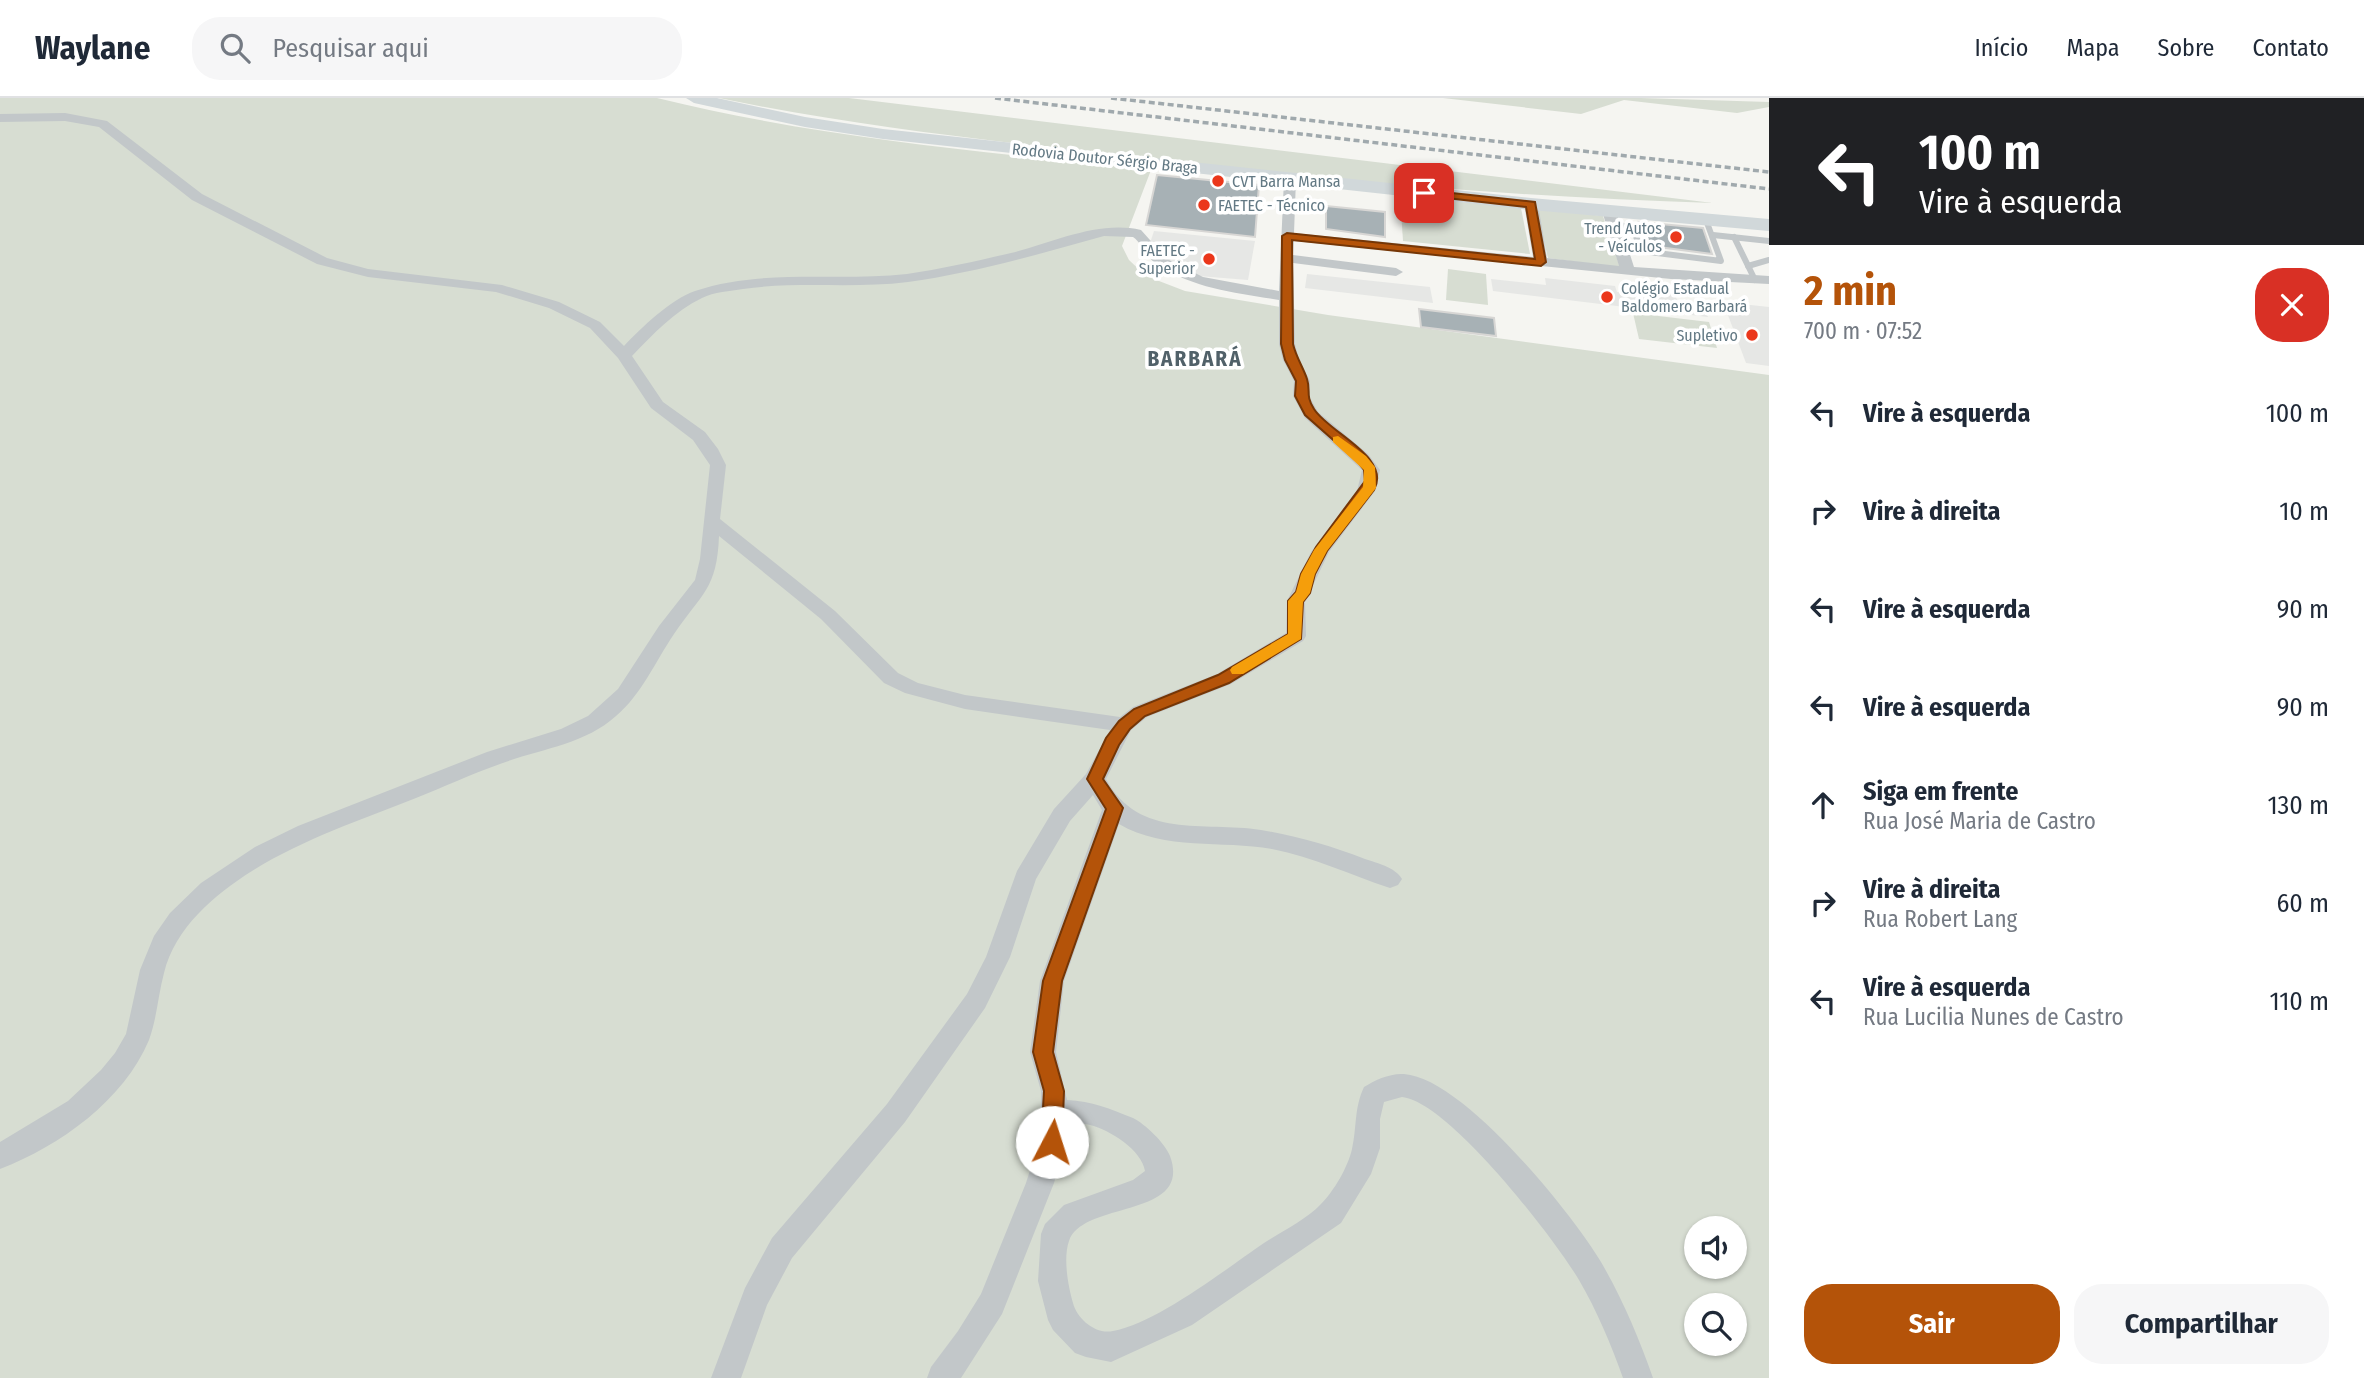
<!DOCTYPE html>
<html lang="pt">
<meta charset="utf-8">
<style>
:root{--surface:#fff;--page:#f6f6f7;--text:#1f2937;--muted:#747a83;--line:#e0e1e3;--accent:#b45309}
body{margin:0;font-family:"Fira Sans Condensed",sans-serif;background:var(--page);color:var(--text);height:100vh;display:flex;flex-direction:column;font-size:26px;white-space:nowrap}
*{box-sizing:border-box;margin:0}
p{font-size:23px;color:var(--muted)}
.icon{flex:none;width:38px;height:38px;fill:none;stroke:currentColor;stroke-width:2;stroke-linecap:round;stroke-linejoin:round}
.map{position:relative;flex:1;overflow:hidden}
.drawer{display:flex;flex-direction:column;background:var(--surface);width:595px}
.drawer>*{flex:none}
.banner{background:#202124;color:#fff;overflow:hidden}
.buttons{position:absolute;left:1684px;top:1118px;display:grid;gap:14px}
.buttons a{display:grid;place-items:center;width:63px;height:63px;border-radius:50%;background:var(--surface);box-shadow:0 2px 5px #0004;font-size:35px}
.pin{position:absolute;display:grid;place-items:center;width:60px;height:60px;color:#fff;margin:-30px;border-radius:14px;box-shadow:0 4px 10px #0006}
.me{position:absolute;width:77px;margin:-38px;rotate:5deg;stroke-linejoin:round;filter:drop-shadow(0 0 5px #0008)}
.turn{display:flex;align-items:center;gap:24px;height:147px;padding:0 35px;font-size:32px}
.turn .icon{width:91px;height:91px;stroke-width:2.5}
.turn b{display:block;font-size:49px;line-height:60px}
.round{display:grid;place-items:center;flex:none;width:74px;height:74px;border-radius:28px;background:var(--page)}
.head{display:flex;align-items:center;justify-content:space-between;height:119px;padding:0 35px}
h1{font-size:42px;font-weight:700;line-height:52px;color:var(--accent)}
.primary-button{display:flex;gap:14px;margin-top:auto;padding:14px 35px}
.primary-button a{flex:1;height:80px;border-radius:28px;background:var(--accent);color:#fff;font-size:28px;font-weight:700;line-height:80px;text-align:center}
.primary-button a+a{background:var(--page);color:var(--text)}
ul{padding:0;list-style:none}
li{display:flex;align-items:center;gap:21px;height:98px;padding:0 35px}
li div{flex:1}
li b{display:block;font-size:26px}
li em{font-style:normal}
header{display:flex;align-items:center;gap:42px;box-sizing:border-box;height:98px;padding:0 35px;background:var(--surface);border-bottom:2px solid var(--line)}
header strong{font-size:33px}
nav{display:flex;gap:38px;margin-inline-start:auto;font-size:24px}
.search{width:490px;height:63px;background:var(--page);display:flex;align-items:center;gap:18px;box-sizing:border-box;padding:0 24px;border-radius:28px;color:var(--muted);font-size:26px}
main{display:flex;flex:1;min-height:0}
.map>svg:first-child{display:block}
.built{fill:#e6e7e5}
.green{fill:#d7ddd2;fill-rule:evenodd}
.building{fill:#a7b1b5;stroke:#d7d6d4;stroke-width:2}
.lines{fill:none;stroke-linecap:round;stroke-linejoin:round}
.lane{stroke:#c2c7c9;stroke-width:6}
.street{fill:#c2c7c9;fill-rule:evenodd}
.secondary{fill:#d1d8da;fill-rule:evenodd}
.rail{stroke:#a0a9ad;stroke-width:3.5;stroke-dasharray:6 3.5;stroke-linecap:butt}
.route{fill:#b45309;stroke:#753606;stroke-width:2}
.slow{fill:#f59e0b}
.poi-dot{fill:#eb371b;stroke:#fff;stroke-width:2.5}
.labels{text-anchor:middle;stroke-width:7;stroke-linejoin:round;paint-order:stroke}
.far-street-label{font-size:16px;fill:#637984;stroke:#fff}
.far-poi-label{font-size:16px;fill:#637984;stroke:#fff;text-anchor:start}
.far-district-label{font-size:21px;font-weight:bold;letter-spacing:2px;fill:#516169;stroke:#fff}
</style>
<header>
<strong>Waylane</strong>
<div class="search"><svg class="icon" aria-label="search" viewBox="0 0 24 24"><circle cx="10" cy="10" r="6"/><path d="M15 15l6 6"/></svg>Pesquisar aqui</div>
<nav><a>Início</a><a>Mapa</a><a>Sobre</a><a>Contato</a></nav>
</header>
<main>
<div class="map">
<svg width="1769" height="1280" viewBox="0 0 1769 1280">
<rect width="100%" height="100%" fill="#f5f5f1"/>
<g class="built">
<polygon points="1154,133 1255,143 1248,182 1161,175 1170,147 1150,145"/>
<polygon points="1307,176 1430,189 1433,205 1305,190"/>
<polygon points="1545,180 1615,188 1617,194 1631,196 1629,187 1674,192 1677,202 1703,205 1708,219 1493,193 1491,181 1546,187"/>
<polygon points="1723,204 1769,209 1769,268 1746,265"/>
</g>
<g class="green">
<path d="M 0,0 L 657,0 C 819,40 985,54 1151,72 L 1122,148 L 1129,162 L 1146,178 L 1185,193 L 1328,217 L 1769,277 L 1769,1280 L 0,1280 ZM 1696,1130 L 1734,1130 L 1734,1169 L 1696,1169 ZM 1696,1208 L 1734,1208 L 1734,1246 L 1696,1246 Z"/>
<path d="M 719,0 L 849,0 L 1713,105 C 1506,99 1301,80 1096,55 C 969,40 843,26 719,0 Z"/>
<polygon points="1443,0 1641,0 1769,4 1769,9 1737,15 1624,2 1581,16"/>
<polygon points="1400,98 1521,110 1530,156 1403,143"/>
<polygon points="1536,110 1603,118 1620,170 1548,160"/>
<polygon points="1448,171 1486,176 1488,207 1446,202"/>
<polygon points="1633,215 1709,224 1717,250 1639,241"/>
</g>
<g class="building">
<polygon points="1157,77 1259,87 1255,139 1146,127"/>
<polygon points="1326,108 1385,114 1385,139 1326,131"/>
<polygon points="1639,124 1703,130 1712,156 1651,148"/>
<polygon points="1419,211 1494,220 1496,238 1421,229"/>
</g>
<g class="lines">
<g class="lane">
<polyline points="1612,122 1634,134 1641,150 1649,154 1721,163 1706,122"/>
<polyline points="1713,137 1769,143"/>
<polyline points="1734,139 1755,182"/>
<polyline points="1748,168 1769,162"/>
</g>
<path class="street" d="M 65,15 L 107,23 L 202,96 L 327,160 L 368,171 L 502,187 L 559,204 L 600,224 L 624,248 C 641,230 671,201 695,193 C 764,170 836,184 907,176 C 941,171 977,163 1011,155 C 1052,145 1098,122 1141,132 L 1167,161 L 1203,179 L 1279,193 L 1284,81 L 1290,77 L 1296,81 L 1294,135 L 1533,159 L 1524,106 L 1531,102 L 1538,106 L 1547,160 L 1619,168 L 1602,113 L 1609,109 L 1616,113 L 1634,169 L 1769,178 L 1769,186 L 1671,181 L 1294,143 L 1293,157 L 1396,170 L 1403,174 L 1396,178 L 1293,165 L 1295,246 L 1299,262 L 1310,283 L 1309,298 L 1318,314 L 1368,356 L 1380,372 L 1375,393 L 1329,454 L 1305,504 L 1306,538 L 1303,543 L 1231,586 L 1147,619 L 1131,632 L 1106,681 C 1139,742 1203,723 1261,732 C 1297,738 1331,748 1365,761 C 1377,765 1395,769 1402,781 L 1398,787 L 1390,790 C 1350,777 1314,759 1272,751 C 1222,742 1165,753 1119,726 L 1064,883 L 1056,954 L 1067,1002 C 1092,1003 1110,1011 1133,1020 C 1145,1026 1165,1045 1170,1058 C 1193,1121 1083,1102 1069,1143 C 1063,1160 1068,1188 1073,1205 C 1077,1221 1096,1237 1113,1233 C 1157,1225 1226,1171 1264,1145 C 1282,1133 1306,1122 1321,1106 C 1334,1093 1348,1069 1352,1051 C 1357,1029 1354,1010 1364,989 C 1375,982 1390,975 1404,976 C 1463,980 1571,1114 1601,1164 C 1622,1200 1639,1240 1653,1280 L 1623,1280 C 1611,1246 1597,1213 1579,1182 C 1554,1140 1449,1004 1402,999 L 1384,1004 L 1380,1021 L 1380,1050 L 1371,1076 L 1341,1125 L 1192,1227 L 1111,1264 L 1086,1259 L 1075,1255 L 1053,1232 L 1048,1222 L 1038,1183 L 1041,1136 L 1045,1126 L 1064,1107 L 1133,1082 L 1145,1073 C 1142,1052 1110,1032 1090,1027 C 1083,1025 1074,1027 1067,1026 L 1065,1044 L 1054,1085 L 1002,1216 L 961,1280 L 927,1280 L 931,1269 L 958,1233 L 981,1196 L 1026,1085 L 1039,1044 L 1041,1014 L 1041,993 L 1030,954 L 1040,883 L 1102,712 L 1093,697 L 1070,723 L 1036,781 L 1010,859 L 985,910 L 905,1024 L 792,1160 L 767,1207 L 741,1280 L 711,1280 L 745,1190 L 772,1140 L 887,1006 L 967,896 L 986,859 L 1017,773 L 1054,711 L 1086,676 L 1110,632 L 965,611 L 905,595 L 884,585 L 821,521 L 719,438 C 717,491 702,495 674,536 C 655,564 642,596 616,618 C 584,647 539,651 500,666 C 471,676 444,689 416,700 C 361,722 303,741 252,773 C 214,797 175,830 164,875 C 158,897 157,920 149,942 C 124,1002 60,1048 0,1071 L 0,1044 L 68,1003 L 101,972 L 115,955 L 126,936 L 140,872 L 154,838 L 170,815 L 201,785 L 255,749 L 298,728 L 487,654 L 561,631 L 588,618 L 618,591 L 659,528 L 695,482 L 700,461 L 710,367 L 693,342 L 651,310 L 618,260 L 590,230 L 549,210 L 496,194 L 368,179 L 317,166 L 192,102 L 99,29 L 65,23 L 0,24 L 0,16 ZM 1104,138 L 1133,139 C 1143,146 1146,160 1158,167 C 1195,191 1237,195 1279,202 L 1279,246 L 1283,262 L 1294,283 L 1293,298 L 1305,320 L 1362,372 L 1357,393 L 1311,454 L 1287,503 L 1286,535 L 1217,576 L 1133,609 L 1120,619 L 965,597 L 918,585 L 898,575 L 835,513 L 720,421 L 726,367 L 718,351 L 705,334 L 663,304 L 632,258 C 652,237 675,213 702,200 C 714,194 730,193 743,191 C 798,183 853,191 908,184 C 974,175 1040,156 1104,138 Z"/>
<polygon class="secondary" points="686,0 717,0 805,19 883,31 1531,100 1769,121 1769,133 1531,112 883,41 805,29 694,5"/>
<g class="rail">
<polyline points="995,0 1769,91"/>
<polyline points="1111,0 1769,74"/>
</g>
</g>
<path class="route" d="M 1424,92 L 1535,104 L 1546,164 L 1541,168 L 1292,142 L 1293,246 C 1296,259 1303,269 1307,281 C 1311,293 1305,297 1314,311 C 1329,335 1392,359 1374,392 L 1327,453 L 1315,476 L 1310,495 L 1303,504 L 1301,541 L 1229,585 L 1145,618 L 1130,631 L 1119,647 L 1103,681 L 1123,710 L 1062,883 L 1053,954 L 1064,993 L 1062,1044 L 1059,1051 L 1052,1053 L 1044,1051 L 1041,1044 L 1044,993 L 1033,954 L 1043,883 L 1106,711 L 1087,681 L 1106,640 L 1119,623 L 1134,611 L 1218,577 L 1288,536 L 1288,503 L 1296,494 L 1301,476 L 1316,449 L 1365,383 L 1364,372 L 1357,363 L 1305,317 L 1295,298 L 1296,283 L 1285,262 L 1281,246 L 1282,138 L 1287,135 L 1535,161 L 1526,109 L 1420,97 L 1419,95 Z"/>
<polygon class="slow" points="1338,338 1366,358 1375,369 1376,390 1327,453 1315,476 1310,495 1303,504 1301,541 1243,576 1232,576 1230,572 1232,569 1288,536 1288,503 1296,494 1301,476 1314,452 1363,389 1364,372 1333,344 1333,339"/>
<g class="poi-dot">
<circle cx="1218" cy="83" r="7"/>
<circle cx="1204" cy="107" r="7"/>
<circle cx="1676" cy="139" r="7"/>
<circle cx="1209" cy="161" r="7"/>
<circle cx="1607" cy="199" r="7"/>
<circle cx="1752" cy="237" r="7"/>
</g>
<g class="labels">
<g class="far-street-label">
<text transform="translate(1105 60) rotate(6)" y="6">Rodovia Doutor Sérgio Braga</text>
</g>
<g class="far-poi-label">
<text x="1232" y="89">CVT Barra Mansa</text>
<text x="1218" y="113">FAETEC - Técnico</text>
<text x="1662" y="136" text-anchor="end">Trend Autos<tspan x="1662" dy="18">- Veículos</tspan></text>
<text x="1195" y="158" text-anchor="end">FAETEC -<tspan x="1195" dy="18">Superior</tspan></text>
<text x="1621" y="196">Colégio Estadual<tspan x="1621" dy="18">Baldomero Barbará</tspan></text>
<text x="1738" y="243" text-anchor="end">Supletivo</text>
</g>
<g class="far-district-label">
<text x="1195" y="268">BARBARÁ</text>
</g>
</g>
</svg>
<div class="buttons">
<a><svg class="icon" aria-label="sound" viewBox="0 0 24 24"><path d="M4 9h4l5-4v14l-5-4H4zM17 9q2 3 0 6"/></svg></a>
<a><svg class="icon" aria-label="search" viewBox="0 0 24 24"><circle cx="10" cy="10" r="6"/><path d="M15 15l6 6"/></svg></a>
</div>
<div class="pin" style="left:1424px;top:95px;background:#d93025"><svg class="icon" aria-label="arrive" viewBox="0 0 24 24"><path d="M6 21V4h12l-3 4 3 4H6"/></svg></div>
<svg class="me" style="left:1052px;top:1044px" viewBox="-20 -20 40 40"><circle r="19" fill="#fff"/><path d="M0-13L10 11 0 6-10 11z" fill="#b45309"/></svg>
</div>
<section class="drawer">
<div class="banner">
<div class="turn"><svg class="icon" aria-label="left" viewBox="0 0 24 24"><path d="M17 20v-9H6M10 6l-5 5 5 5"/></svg><div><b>100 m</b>Vire à esquerda</div></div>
</div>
<div class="head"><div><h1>2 min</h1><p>700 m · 07:52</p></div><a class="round" style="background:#d93025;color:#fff"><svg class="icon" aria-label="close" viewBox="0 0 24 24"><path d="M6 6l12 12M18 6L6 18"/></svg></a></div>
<ul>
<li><svg class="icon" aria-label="left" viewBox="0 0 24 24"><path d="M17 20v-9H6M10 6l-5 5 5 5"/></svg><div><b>Vire à esquerda</b></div><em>100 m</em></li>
<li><svg class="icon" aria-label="right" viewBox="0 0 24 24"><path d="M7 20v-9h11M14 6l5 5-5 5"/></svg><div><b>Vire à direita</b></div><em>10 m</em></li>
<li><svg class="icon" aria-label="left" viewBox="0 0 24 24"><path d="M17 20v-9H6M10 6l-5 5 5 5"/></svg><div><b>Vire à esquerda</b></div><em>90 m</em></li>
<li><svg class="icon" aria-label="left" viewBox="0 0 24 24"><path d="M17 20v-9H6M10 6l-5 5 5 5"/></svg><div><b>Vire à esquerda</b></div><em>90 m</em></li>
<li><svg class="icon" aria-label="ahead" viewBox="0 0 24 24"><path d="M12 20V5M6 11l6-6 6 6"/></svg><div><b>Siga em frente</b><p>Rua José Maria de Castro</p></div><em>130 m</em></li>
<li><svg class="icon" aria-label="right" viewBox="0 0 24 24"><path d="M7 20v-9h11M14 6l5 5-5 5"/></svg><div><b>Vire à direita</b><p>Rua Robert Lang</p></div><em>60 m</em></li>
<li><svg class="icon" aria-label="left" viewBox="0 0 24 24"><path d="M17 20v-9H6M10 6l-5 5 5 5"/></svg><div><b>Vire à esquerda</b><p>Rua Lucilia Nunes de Castro</p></div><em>110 m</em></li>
</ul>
<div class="primary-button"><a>Sair</a><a>Compartilhar</a></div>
</section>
</main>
